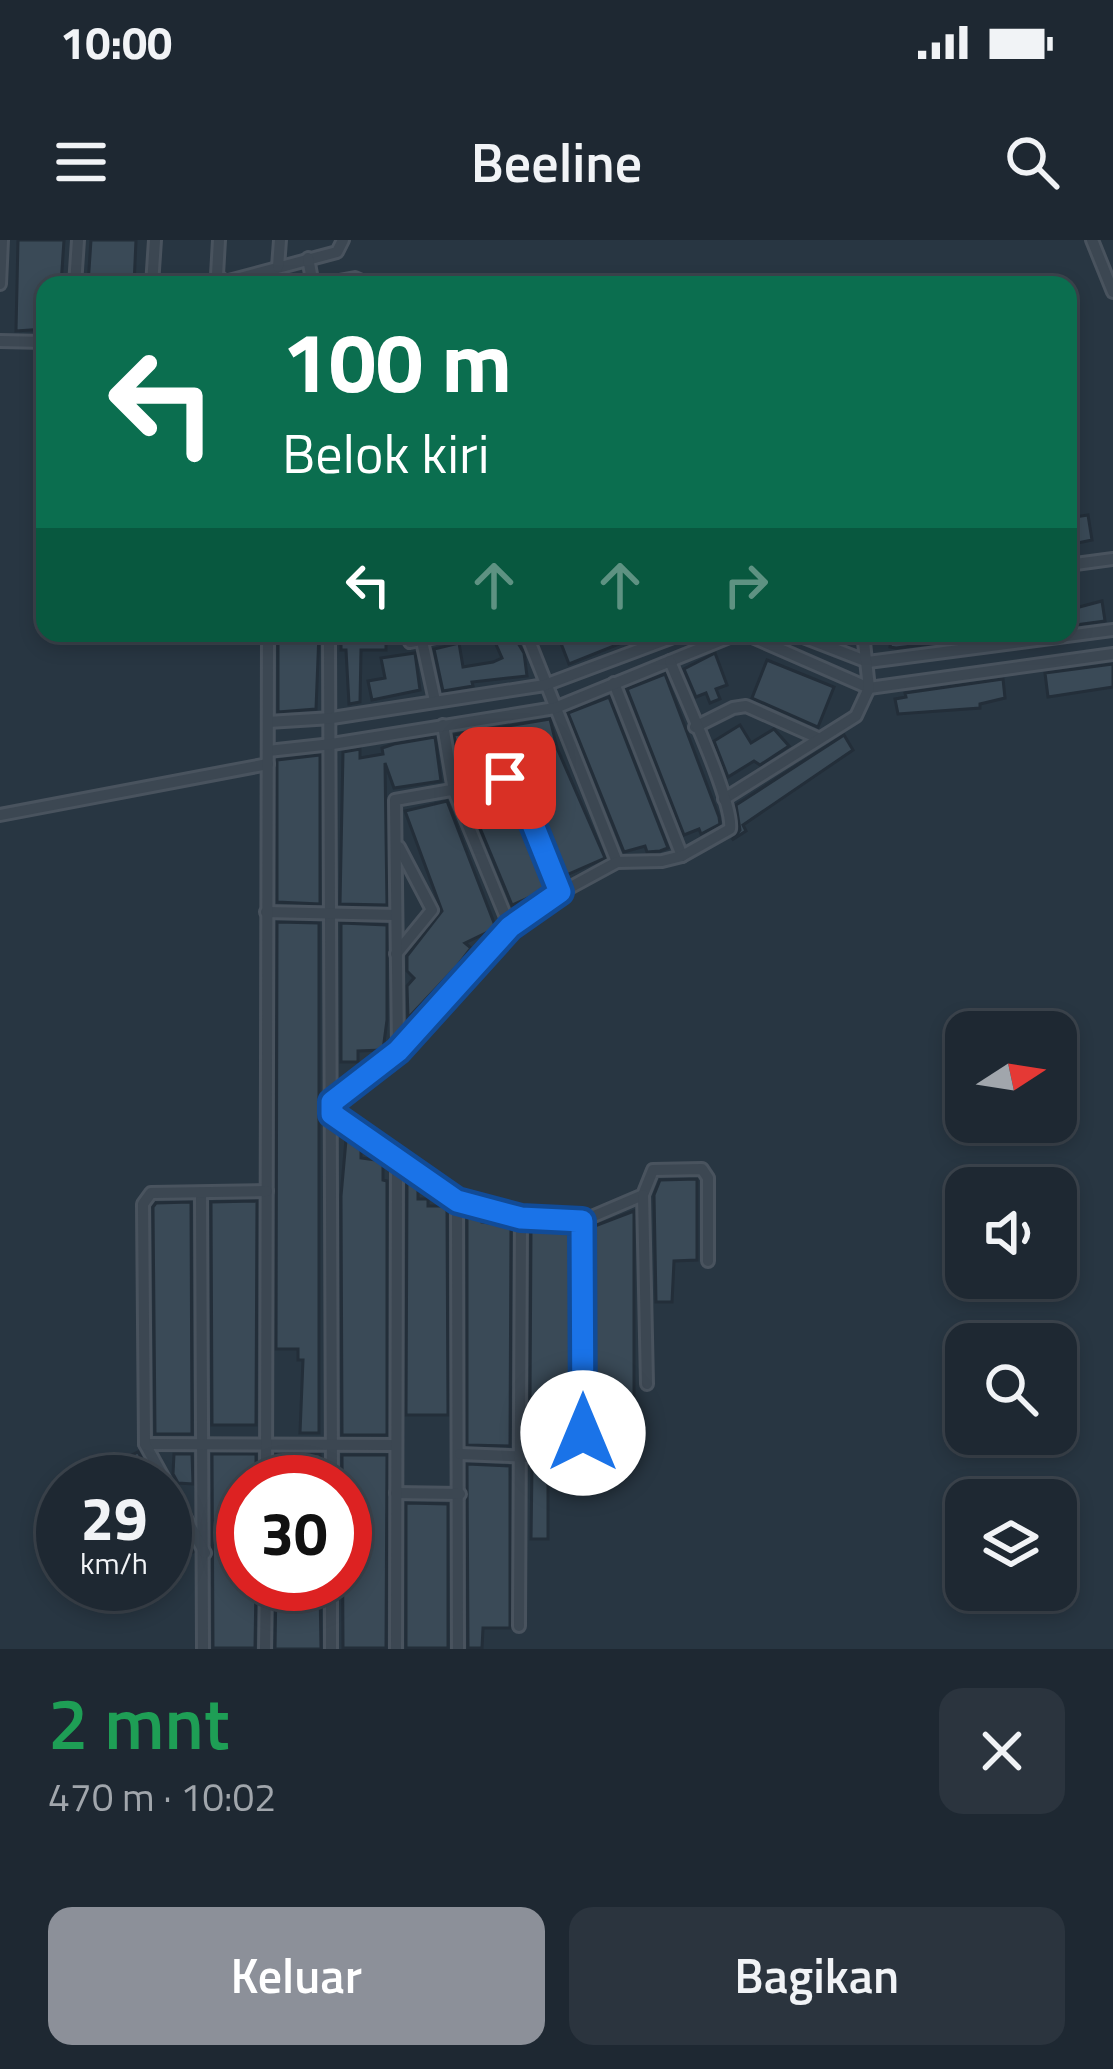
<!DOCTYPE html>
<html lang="id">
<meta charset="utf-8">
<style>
:root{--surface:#1e2832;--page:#2b343e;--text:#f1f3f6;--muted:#a1a6ac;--line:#3c444d;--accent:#8c9099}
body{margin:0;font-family:"Titillium Web",sans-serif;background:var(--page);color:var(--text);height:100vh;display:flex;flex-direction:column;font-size:45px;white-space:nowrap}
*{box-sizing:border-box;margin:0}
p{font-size:39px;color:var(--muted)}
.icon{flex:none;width:66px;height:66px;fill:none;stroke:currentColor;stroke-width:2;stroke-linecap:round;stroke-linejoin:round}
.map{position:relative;height:1409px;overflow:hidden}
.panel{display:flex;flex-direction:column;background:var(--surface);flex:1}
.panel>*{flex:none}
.banner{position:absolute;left:36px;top:36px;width:1041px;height:366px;border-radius:24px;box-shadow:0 6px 18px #0003,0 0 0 3px var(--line);background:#0b6e4f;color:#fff;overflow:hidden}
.needle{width:78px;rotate:78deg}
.tools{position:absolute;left:945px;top:771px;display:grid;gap:24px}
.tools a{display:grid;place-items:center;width:132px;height:132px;border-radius:24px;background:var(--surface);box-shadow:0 6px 18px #0003,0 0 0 3px var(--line);font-size:60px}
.speed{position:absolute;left:36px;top:1215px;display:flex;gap:24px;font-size:60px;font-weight:700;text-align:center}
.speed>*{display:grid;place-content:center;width:156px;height:156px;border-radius:50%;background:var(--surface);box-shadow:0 6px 18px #0003,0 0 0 3px var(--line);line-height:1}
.speed small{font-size:30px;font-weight:400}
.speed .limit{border:18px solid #d22;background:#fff;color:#111}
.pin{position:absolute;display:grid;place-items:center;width:102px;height:102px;color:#fff;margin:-51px;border-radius:24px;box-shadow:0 6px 18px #0006}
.me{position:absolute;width:132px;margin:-66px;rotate:0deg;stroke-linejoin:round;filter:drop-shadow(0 0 9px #0008)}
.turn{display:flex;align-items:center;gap:42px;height:252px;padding:0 48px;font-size:54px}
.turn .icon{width:156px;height:156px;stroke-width:2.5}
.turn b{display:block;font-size:84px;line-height:102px}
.lanes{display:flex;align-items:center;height:114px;padding:0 48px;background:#0003;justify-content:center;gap:60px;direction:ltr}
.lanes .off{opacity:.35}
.round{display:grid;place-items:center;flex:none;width:126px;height:126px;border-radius:24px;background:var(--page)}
.headline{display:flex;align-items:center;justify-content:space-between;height:204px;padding:0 48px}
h1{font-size:72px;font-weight:600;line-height:90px;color:#1e9e55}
.button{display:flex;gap:24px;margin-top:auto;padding:24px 48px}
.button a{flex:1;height:138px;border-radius:24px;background:var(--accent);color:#fff;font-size:48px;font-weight:600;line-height:138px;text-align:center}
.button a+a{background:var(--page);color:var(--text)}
.status{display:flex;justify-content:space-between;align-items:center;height:84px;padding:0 60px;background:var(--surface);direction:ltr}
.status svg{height:33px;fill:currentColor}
header{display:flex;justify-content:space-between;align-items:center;height:156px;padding:0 48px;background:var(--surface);font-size:54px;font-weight:600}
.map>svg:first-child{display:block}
.building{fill:#3a4a57;stroke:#232e39;stroke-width:3}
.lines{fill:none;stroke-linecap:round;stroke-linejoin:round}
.minor-casing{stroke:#49535e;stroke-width:16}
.minor{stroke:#3c4752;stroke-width:10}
.route-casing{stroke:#114b97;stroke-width:30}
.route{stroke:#1a73e8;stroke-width:21}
</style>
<div class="status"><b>10:00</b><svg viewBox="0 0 49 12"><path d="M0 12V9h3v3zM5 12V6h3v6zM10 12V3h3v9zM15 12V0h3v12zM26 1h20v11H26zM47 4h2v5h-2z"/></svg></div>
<header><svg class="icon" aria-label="menu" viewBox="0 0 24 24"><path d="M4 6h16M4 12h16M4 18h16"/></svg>Beeline<svg class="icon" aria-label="search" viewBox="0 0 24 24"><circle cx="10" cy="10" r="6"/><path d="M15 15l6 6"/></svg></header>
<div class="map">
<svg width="1113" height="1409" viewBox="0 0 1113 1409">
<rect width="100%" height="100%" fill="#283642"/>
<g class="building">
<polygon points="18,0 64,0 61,45 45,45 45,89 16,91"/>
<polygon points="91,0 136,0 134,45 88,45"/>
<polygon points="1088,275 1092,300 1068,305 1068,278"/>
<polygon points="1102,361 1105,381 1068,386 1068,370"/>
<polygon points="278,393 319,393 316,469 278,472"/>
<polygon points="341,393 386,393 386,410 361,410 360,462 349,464 346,410 341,410"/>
<polygon points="491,393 512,393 524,413 527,436 472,442 473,446 443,451 434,409 459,403 463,427 493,422 502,418"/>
<polygon points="557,393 644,393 644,394 569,424"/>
<polygon points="893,393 992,393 993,396 896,408 890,407"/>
<polygon points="415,413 420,450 372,460 368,441 385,438 381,418"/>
<polygon points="715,413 727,445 716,449 720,459 710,463 706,453 696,457 684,429"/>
<polygon points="767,420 834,447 818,487 752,458"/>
<polygon points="1113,424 1113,447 1048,457 1045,433"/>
<polygon points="665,434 719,577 720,584 701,594 699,589 684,595 627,449"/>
<polygon points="1003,439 1005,458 980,464 980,468 898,474 895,459 906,457 905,453"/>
<polygon points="609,457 668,608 660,611 647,612 645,606 624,612 568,473"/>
<polygon points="550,479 557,508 605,618 564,636 515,526 543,514 536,497 509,502 514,527 461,534 454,495"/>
<polygon points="740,485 751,503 774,489 789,506 760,525 754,521 728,537 714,501"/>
<polygon points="844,495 853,510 743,585 746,591 732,600 740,590 736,565"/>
<polygon points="435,497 441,541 394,548 385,523 387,665 340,664 343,512 360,509 360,518 383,514 382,508 394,504"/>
<polygon points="320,515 320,664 277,662 277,520"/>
<polygon points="447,561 496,688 465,703 471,708 458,725 408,778 407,746 414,738 407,731 407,716 442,671 405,571"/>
<polygon points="511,561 548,649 512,665 475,576"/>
<polygon points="277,682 319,683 319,1193 300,1193 303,1120 298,1120 298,1109 276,1109"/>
<polygon points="341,683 387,685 387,780 383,810 358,811 358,822 341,822"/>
<polygon points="346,900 361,905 361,918 383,921 383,940 387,941 387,1195 342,1195 341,956"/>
<polygon points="697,939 697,1020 674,1021 672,1062 656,1062 654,955 660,940"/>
<polygon points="407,941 418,946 418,959 428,959 428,966 447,966 448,1175 406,1175"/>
<polygon points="257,961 256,1185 212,1185 211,962"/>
<polygon points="191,962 192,1194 155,1194 153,967 156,963"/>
<polygon points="634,971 634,1161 607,1161 606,1183 593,1183 592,987"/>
<polygon points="467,974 482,978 482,982 511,986 510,1206 467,1205"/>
<polygon points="531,988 572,990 573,1170 563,1170 563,1160 558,1158 530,1158"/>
<polygon points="138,1212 155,1242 137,1242 130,1228 127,1230 122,1220"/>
<polygon points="174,1214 192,1214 193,1244 178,1243 173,1234"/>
<polygon points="212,1214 256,1214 256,1242 243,1242 243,1344 256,1344 255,1408 213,1408"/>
<rect x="276" y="1214" width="44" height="28"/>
<polygon points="342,1215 387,1215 386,1408 343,1408"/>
<polygon points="467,1224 510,1226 510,1388 483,1388 482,1408 468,1408"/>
<polygon points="532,1227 558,1228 558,1234 548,1234 548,1299 531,1299"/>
<polygon points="165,1261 193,1312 181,1317 165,1294"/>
<polygon points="406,1263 448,1264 448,1408 406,1408"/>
<polygon points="276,1344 320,1344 321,1409 275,1409"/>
</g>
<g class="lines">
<g class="minor-casing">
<g id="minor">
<polyline points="219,0 217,35 225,42 337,12 343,0"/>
<polyline points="1092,0 1113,52"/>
<polyline points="308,18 313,45"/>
<polyline points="278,27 280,0"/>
<polyline points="0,44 2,0"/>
<polyline points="75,45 78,0"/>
<polyline points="152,45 155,0"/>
<polyline points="317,45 355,38 371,45"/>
<polyline points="0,101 45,102"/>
<polyline points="1068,325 1113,319"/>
<polyline points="329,393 332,1242"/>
<polyline points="405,393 410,402 458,393"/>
<polyline points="526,393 617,622"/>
<polyline points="793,393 868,422 1113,390"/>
<polyline points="422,401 435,461"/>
<polyline points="614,443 682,616"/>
<polyline points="268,482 332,478 545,445 684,393"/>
<polyline points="443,485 454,551 510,687"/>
<polyline points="695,487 733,468 746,466 818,498"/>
<polyline points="268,511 332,504 555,468 734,395 750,396 869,448 1113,414"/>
<polyline points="724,559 856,476 869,448 863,393"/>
<polyline points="0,575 268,524"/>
<polyline points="266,672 396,675"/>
<polyline points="396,714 432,670 399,607"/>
<polyline points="398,809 395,560 513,539 560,653"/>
<path d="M 332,862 L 398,811 L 510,687 L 560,653 L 617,622 L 662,621 L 682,616 L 730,589 C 734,563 683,454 670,421"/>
<polyline points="332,873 457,961 521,978 582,981 643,955 653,930 702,929 708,938 708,1021"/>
<polyline points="201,954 203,1409"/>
<polyline points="643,955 647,1144"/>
<polyline points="457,961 458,1409"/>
<polyline points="145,1204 396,1205"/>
<polyline points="460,1214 561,1218 571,1215 583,1193 582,981"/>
<polyline points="566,1217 584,1225 609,1225"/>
<polyline points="266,1242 268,393"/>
<polyline points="396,1253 460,1254"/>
<polyline points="205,1313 145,1204 143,964 151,953 267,951"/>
<polyline points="519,1386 521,978"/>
<polyline points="265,1409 266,1344"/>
<polyline points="331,1409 331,1344"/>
<polyline points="396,1409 397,922"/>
</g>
</g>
<use href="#minor" class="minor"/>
</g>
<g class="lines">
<g class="route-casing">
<polyline id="route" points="505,538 513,539 518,547 560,652 510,687 398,811 332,862 332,874 457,961 521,978 582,981 583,1193"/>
</g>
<use href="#route" class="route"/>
</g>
</svg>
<div class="tools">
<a><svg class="needle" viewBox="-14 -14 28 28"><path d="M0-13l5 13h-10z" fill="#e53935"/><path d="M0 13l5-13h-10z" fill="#a1a6ac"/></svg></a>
<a><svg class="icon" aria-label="sound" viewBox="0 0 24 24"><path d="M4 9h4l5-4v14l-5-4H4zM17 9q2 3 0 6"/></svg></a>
<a><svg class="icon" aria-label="search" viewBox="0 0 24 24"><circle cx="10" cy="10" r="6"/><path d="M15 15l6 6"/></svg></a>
<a><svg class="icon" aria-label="layers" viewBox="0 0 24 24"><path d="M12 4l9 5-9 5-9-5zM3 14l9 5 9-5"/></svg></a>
</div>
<div class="speed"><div>29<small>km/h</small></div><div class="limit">30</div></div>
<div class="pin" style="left:505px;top:538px;background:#d93025"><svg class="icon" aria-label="arrive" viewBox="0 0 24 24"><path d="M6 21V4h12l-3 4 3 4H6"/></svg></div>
<svg class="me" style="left:583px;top:1193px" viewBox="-20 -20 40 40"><circle r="19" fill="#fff"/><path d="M0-13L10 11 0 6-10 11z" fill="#1a73e8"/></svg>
<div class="banner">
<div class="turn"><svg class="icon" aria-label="left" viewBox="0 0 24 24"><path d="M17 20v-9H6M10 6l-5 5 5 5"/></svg><div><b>100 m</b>Belok kiri</div></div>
<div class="lanes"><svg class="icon" aria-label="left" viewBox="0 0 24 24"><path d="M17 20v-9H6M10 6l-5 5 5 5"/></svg><svg class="icon off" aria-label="ahead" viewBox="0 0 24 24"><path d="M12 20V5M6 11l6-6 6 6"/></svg><svg class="icon off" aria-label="ahead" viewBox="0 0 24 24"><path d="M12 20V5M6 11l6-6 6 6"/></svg><svg class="icon off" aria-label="right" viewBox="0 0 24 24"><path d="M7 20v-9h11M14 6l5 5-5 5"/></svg></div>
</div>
</div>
<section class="panel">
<div class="headline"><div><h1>2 mnt</h1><p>470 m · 10:02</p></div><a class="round"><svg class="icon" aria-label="close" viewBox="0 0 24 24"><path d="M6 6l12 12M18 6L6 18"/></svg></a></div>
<div class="button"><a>Keluar</a><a>Bagikan</a></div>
</section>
